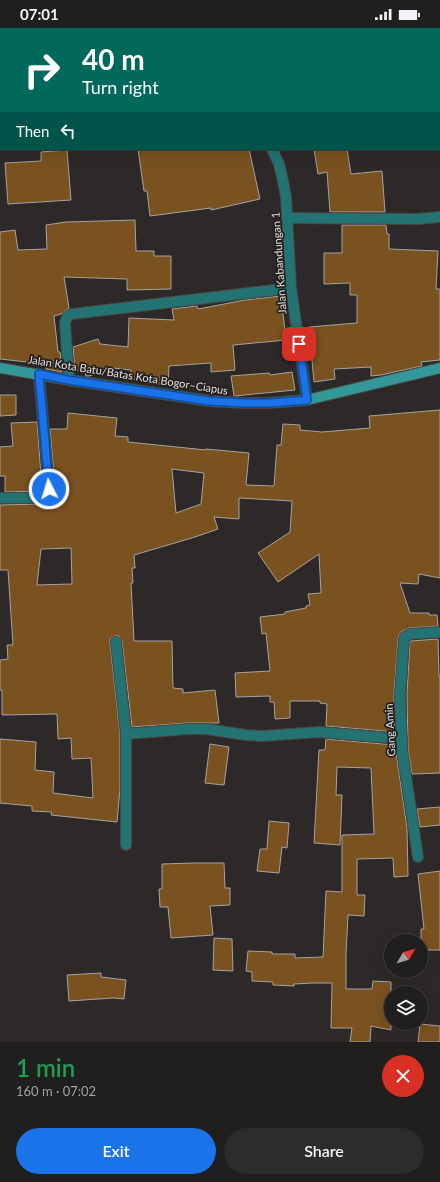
<!DOCTYPE html>
<meta charset="utf-8">
<style>
:root{--surface:#211f1e;--page:#2d2c2b;--text:#f1f3f6;--muted:#a2a2a4;--line:#3e3d3c;--accent:#1a73e8}
body{margin:0;font-family:Lato,sans-serif;background:var(--page);color:var(--text);height:100vh;display:flex;flex-direction:column;font-size:15px;white-space:nowrap}
*{box-sizing:border-box;margin:0}
p{font-size:13px;color:var(--muted)}
.icon{flex:none;width:22px;height:22px;fill:none;stroke:currentColor;stroke-width:2;stroke-linecap:round;stroke-linejoin:round}
.map{position:relative;height:1014px;overflow:hidden}
.details{display:flex;flex-direction:column;background:var(--surface);flex:1}
.details>*{flex:none}
.hud{position:absolute;left:0px;top:0px;width:440px;height:122px;box-shadow:0 4px 16px #0002,0 0 0 1px var(--line);background:#00695c;color:#fff;overflow:hidden}
.needle{width:26px;rotate:52deg}
.buttons{position:absolute;left:384px;top:906px;display:grid;gap:8px}
.buttons a{display:grid;place-items:center;width:44px;height:44px;border-radius:50%;background:var(--surface);box-shadow:0 4px 16px #0002,0 0 0 1px var(--line);font-size:20px}
.pin{position:absolute;display:grid;place-items:center;width:34px;height:34px;color:#fff;margin:-17px;border-radius:8px;box-shadow:0 2px 6px #0006}
.me{position:absolute;width:44px;margin:-22px;rotate:355deg;stroke-linejoin:round;filter:drop-shadow(0 0 3px #0008)}
.turn{display:flex;align-items:center;gap:14px;height:84px;padding:0 16px;font-size:18px}
.turn .icon{width:52px;height:52px;stroke-width:2.5}
.turn b{display:block;font-size:28px;line-height:34px}
.then{display:flex;align-items:center;height:38px;padding:0 16px;background:#0003;gap:8px;font-size:15px}
.round{display:grid;place-items:center;flex:none;width:42px;height:42px;border-radius:21px;background:var(--page)}
.head{display:flex;align-items:center;justify-content:space-between;height:68px;padding:0 16px}
h1{font-size:24px;font-weight:600;line-height:30px;color:#1e9e55}
.primary-button{display:flex;gap:8px;margin-top:auto;padding:8px 16px}
.primary-button a{flex:1;height:46px;border-radius:24px;background:var(--accent);color:#fff;font-size:16px;font-weight:600;line-height:46px;text-align:center}
.primary-button a+a{background:var(--page);color:var(--text)}
.status{display:flex;justify-content:space-between;align-items:center;height:28px;padding:0 20px;background:var(--surface);direction:ltr}
.status svg{height:11px;fill:currentColor}
.map>svg:first-child{display:block}
.building{fill:#7a5220;stroke:#a6a3a0;fill-rule:evenodd}
.lines{fill:none;stroke-linecap:round;stroke-linejoin:round}
.minor-casing{stroke:#494645;stroke-width:12}
.secondary-casing{stroke:#494645;stroke-width:12}
.minor{stroke:#247373;stroke-width:10}
.secondary{stroke:#359898;stroke-width:10}
.route-casing{stroke:#114b97;stroke-width:10}
.route{stroke:#1a73e8;stroke-width:7}
.labels{text-anchor:middle;stroke-width:3.5;stroke-linejoin:round;paint-order:stroke}
.street-label{font-size:11px;fill:#e1dfde;stroke:#231f1e}
</style>
<div class="status"><b>07:01</b><svg viewBox="0 0 49 12"><path d="M0 12V9h3v3zM5 12V6h3v6zM10 12V3h3v9zM15 12V0h3v12zM26 1h20v11H26zM47 4h2v5h-2z"/></svg></div>
<div class="map">
<svg width="440" height="1014" viewBox="0 0 440 1014">
<rect width="100%" height="100%" fill="#2c2928"/>
<g class="building">
<polygon points="138,121 249,121 260,171 211,182 211,180 150,188 147,163 144,163"/>
<polygon points="314,121 347,121 351,146 382,143 385,184 330,184 327,144 318,146"/>
<polygon points="67,122 71,172 8,176 5,135 41,133 41,124"/>
<polygon points="135,192 136,223 154,223 154,228 171,228 171,261 127,262 127,251 64,249 69,280 61,286 54,288 58,324 60,324 62,344 46,341 45,336 0,331 0,204 15,202 18,222 47,221 46,197 66,194"/>
<polygon points="342,197 386,197 387,206 389,206 389,221 438,223 436,261 440,261 440,332 421,334 422,338 381,347 371,348 371,339 334,341 335,351 314,354 309,299 357,295 357,267 350,267 350,255 324,256 324,225 342,225"/>
<polygon points="281,268 286,312 233,317 235,342 211,344 211,335 169,338 168,357 141,354 141,352 130,351 131,342 113,340 89,348 86,348 84,342 75,343 73,319 98,311 100,316 128,319 129,290 174,292 172,281 197,278 198,281 245,272"/>
<polygon points="292,344 295,362 234,368 231,348 269,345 270,347"/>
<polygon points="0,367 16,367 16,387 0,388"/>
<path d="M 440,382 L 440,550 L 419,546 L 418,556 L 400,555 L 410,585 L 429,585 L 429,587 L 437,587 L 438,598 L 409,600 L 402,603 L 399,607 L 398,612 L 394,666 L 395,704 L 326,698 L 327,676 L 320,675 L 320,673 L 290,673 L 290,690 L 275,691 L 274,674 L 270,674 L 270,668 L 236,669 L 235,645 L 270,643 L 266,605 L 262,606 L 260,589 L 285,586 L 285,584 L 306,580 L 306,578 L 310,577 L 308,566 L 321,565 L 319,526 L 278,554 L 258,525 L 290,504 L 292,473 L 239,470 L 239,491 L 214,489 L 218,501 L 195,509 L 134,527 L 135,540 L 132,540 L 133,555 L 131,555 L 134,613 L 172,613 L 173,660 L 183,661 L 183,665 L 215,662 L 219,695 L 187,695 L 132,699 L 122,613 L 119,608 L 115,608 L 110,611 L 110,615 L 120,706 L 120,761 L 117,794 L 51,787 L 52,784 L 32,783 L 32,778 L 0,775 L 0,711 L 36,714 L 35,742 L 54,744 L 53,765 L 93,770 L 91,730 L 72,731 L 71,710 L 58,711 L 57,686 L 2,687 L 2,662 L 0,662 L 0,632 L 8,631 L 7,617 L 13,617 L 8,542 L 0,542 L 0,477 L 42,476 L 49,474 L 52,471 L 55,460 L 50,401 L 67,401 L 68,385 L 117,390 L 115,408 L 128,409 L 128,414 L 206,422 L 206,421 L 249,425 L 246,457 L 274,458 L 277,417 L 281,417 L 283,396 L 300,397 L 300,402 L 322,404 L 370,400 L 369,388 ZM 172,441 L 204,445 L 201,476 L 176,485 ZM 71,520 L 72,556 L 37,557 L 41,521 Z"/>
<polygon points="37,394 42,460 41,463 5,464 5,448 0,448 0,419 13,418 11,395"/>
<polygon points="438,611 439,648 440,648 440,745 412,746 408,721 407,666 410,613"/>
<polygon points="326,711 395,717 407,800 408,848 394,849 393,830 357,831 357,867 365,867 364,888 348,887 346,926 346,961 372,961 373,953 391,954 391,1002 371,998 370,1014 350,1014 352,1000 331,1000 332,955 313,955 294,956 294,958 273,957 273,954 252,953 252,944 246,943 248,923 272,924 272,926 295,926 295,930 323,929 326,863 342,864 342,807 374,806 371,740 337,739 336,767 342,767 340,817 314,815 319,722 325,722"/>
<polygon points="210,716 229,719 224,757 205,755"/>
<polygon points="440,779 440,797 420,799 417,781"/>
<polygon points="269,793 289,795 287,820 282,819 279,845 257,843 260,821 267,821"/>
<polygon points="193,835 224,835 225,860 230,860 230,877 210,878 213,907 171,910 168,879 160,879 159,861 162,861 162,836"/>
<polygon points="440,843 440,922 421,922 421,901 424,901 418,846"/>
<polygon points="214,910 232,911 233,943 213,942"/>
<polygon points="101,945 101,949 126,952 124,971 113,970 69,973 67,947"/>
<polygon points="420,996 440,998 440,1014 418,1014"/>
</g>
<g class="lines">
<g class="minor-casing">
<g id="minor">
<polyline points="189,1 190,0"/>
<polyline points="0,107 1,107"/>
<polyline points="272,121 279,136 283,153 286,169 291,260 307,372"/>
<polyline points="287,190 417,191 440,189"/>
<path d="M 69,352 L 65,295 C 66,290 67,288 72,286 L 291,260"/>
<polyline points="1,470 42,470 46,468 49,461 39,346"/>
<polyline points="116,614 126,706 126,817"/>
<polyline points="126,706 188,701 206,701 246,707 263,708 319,704 402,711"/>
<polyline points="418,829 402,722 400,666 404,612 405,609 410,606 440,604"/>
</g>
</g>
<g class="secondary-casing">
<polyline id="secondary" points="0,340 69,352 209,373 243,375 269,375 307,372 440,340"/>
</g>
<use href="#minor" class="minor"/>
<use href="#secondary" class="secondary"/>
</g>
<g class="lines">
<g class="route-casing">
<polyline id="route" points="49,461 39,346 68,352 209,373 243,375 270,375 307,372 299,316"/>
</g>
<use href="#route" class="route"/>
</g>
<g class="labels">
<g class="street-label">
<text transform="translate(279 235) rotate(-94)" y="4">Jalan Kabandungan 1</text>
<text transform="translate(128 347) rotate(9)" y="4">Jalan Kota Batu/Batas Kota Bogor–Ciapus</text>
<text transform="translate(390 702) rotate(-93)" y="4">Gang Amin</text>
</g>
</g>
</svg>
<div class="buttons">
<a><svg class="needle" viewBox="-14 -14 28 28"><path d="M0-13l5 13h-10z" fill="#e53935"/><path d="M0 13l5-13h-10z" fill="#a2a2a4"/></svg></a>
<a><svg class="icon" aria-label="layers" viewBox="0 0 24 24"><path d="M12 4l9 5-9 5-9-5zM3 14l9 5 9-5"/></svg></a>
</div>
<div class="pin" style="left:299px;top:316px;background:#d93025"><svg class="icon" aria-label="arrive" viewBox="0 0 24 24"><path d="M6 21V4h12l-3 4 3 4H6"/></svg></div>
<svg class="me" style="left:49px;top:461px" viewBox="-20 -20 40 40"><circle r="17" fill="#1a73e8" stroke="#fff" stroke-width="3"/><path d="M0-11L8 9 0 5-8 9z" fill="#fff"/></svg>
<div class="hud">
<div class="turn"><svg class="icon" aria-label="right" viewBox="0 0 24 24"><path d="M7 20v-9h11M14 6l5 5-5 5"/></svg><div><b>40 m</b>Turn right</div></div>
<div class="then">Then<svg class="icon" aria-label="left" viewBox="0 0 24 24"><path d="M17 20v-9H6M10 6l-5 5 5 5"/></svg></div>
</div>
</div>
<section class="details">
<div class="head"><div><h1>1 min</h1><p>160 m · 07:02</p></div><a class="round" style="background:#d93025;color:#fff"><svg class="icon" aria-label="close" viewBox="0 0 24 24"><path d="M6 6l12 12M18 6L6 18"/></svg></a></div>
<div class="primary-button"><a>Exit</a><a>Share</a></div>
</section>
